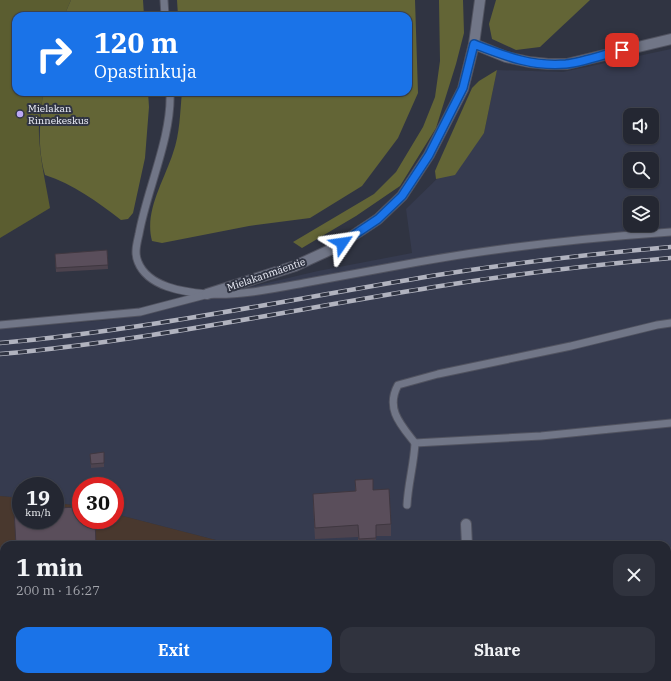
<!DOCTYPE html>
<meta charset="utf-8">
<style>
:root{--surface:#242732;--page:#30333e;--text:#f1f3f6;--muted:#a3a5ac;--line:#41444d;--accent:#1a73e8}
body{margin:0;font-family:"IBM Plex Serif",serif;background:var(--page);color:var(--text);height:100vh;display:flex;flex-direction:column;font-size:15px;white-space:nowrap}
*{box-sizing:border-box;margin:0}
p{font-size:13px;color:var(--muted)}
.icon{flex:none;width:22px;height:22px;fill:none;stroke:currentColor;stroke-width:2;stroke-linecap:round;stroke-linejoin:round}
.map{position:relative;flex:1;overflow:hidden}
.details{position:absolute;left:0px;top:541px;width:671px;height:140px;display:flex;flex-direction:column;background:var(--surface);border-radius:12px 12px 0 0;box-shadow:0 1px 3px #0004,0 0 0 1px var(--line)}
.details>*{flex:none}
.hud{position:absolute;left:12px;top:12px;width:400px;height:84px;border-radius:12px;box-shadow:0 1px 3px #0004,0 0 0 1px var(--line);background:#1a73e8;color:#fff;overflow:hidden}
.buttons{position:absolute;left:623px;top:108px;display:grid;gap:8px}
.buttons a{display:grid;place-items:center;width:36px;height:36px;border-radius:8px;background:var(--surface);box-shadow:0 1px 3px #0004,0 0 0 1px var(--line);font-size:20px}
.speed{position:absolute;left:12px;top:477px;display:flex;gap:8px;font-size:20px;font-weight:700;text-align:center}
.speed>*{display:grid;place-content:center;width:52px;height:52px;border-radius:50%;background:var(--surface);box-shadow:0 1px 3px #0004,0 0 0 1px var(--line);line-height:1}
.speed small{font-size:10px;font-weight:400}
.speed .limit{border:6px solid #d22;background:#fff;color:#111}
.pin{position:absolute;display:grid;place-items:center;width:34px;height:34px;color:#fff;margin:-17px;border-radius:8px;box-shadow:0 2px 6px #0006}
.me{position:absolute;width:44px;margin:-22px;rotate:58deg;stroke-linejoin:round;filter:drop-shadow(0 0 3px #0008)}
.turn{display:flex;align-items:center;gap:14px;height:84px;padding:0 16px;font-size:18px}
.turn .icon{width:52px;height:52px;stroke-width:2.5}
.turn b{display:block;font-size:28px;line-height:34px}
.round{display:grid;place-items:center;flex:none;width:42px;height:42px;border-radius:12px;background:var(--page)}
.headline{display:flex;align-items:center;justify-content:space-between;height:68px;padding:0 16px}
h1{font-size:24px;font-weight:700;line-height:30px}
.button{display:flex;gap:8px;margin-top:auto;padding:8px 16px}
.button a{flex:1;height:46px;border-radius:12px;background:var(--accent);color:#fff;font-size:16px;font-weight:700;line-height:46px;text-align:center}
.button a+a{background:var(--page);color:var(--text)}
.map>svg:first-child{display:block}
.built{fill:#363b4f;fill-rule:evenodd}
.industrial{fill:#49382e}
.green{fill:#5b5d30}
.forest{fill:#636536}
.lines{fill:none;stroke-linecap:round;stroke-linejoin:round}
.service-casing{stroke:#515360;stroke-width:9}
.minor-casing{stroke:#515360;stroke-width:12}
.tertiary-casing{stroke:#515360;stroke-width:12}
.service{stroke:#717687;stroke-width:7}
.minor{stroke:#717687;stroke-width:10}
.tertiary{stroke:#717687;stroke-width:10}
.rail-casing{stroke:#b1b3bf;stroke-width:4.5}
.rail{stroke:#303442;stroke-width:3;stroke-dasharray:9;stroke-linecap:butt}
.wall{fill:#4d434e}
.shaded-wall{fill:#3f3740}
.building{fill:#5a4e5b;stroke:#3f3740}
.route-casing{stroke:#114b97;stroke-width:10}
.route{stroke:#1a73e8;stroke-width:7}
.poi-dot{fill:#bca9f5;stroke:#303442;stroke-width:1.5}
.labels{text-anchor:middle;stroke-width:4;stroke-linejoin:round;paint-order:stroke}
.poi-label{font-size:10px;fill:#f2f4fe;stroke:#303442;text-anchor:start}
.street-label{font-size:10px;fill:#f2f4fe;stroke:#303442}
</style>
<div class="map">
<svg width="671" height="681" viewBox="0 0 671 681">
<rect width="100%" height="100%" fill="#303442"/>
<path class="built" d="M 671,49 L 671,637 L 667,636 L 667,545 L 235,545 L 115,514 L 115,486 L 81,486 L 81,506 L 55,503 L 55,486 L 21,486 L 21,498 L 0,496 L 0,329 L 108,320 L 318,271 L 412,253 L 406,209 L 484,133 L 497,70 L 563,72 ZM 630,115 L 652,115 L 652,137 L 630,137 ZM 630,159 L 652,159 L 652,181 L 630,181 ZM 630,203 L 652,203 L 652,225 L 630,225 Z"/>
<g class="industrial">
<polygon points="0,496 21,498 21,520 55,520 55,503 81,506 81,520 115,520 115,514 235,545 4,545 4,646 0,644"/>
<polygon points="56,677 581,677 578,681 63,681"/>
</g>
<path class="green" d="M 0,0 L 71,0 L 64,16 L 16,16 L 16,92 L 43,92 C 42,106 38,121 39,135 C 40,160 46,184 50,208 L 0,238 Z"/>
<g class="forest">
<polygon points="71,0 143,0 144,16 64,16"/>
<path d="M 177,0 L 415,0 L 418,93 L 398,138 L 362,186 L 310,218 L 249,226 L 162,243 L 152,241 C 144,211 164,181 173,153 C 180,134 180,112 182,92 L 408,92 L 408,16 L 178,16 Z"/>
<polygon points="439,0 463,0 464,33 456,64 436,128 400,186 356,216 302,248 293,242 374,194 396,172 423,127 435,97 440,61"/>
<polygon points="496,0 590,0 540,47 516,50 492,39 489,24"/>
<polygon points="497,70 484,133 455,175 436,179 435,171 438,164 472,88 479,81"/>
<path d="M 43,92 L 148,92 L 149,107 L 145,158 L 133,213 L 128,219 L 121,220 C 98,202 73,184 45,175 C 37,145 40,123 43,92 Z"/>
</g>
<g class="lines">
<g class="service-casing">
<g id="service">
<polyline points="164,0 165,16"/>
<path d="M 170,92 C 172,137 147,189 139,234 C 137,243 134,253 138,262 C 148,287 183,292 207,294 C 239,296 272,289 304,283 C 342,276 380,269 418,262 C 502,247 586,238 671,232"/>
<polyline points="0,325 140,312 205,295"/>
<polyline points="415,443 541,436 671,423"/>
<path d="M 407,505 C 408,484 414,464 415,443 C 401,425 385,409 398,385 L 438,374 L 571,346 L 657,325 L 671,323"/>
<polyline points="667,649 671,650"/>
</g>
</g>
<g class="minor-casing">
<g id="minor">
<polyline points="474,44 506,57 529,62 548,64 567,64 671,39"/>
<polyline points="207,294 295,266 332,249 351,237 378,219 402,196 429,155 463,89 474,44 480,0"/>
<polyline points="466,524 467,545"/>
<polyline points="614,677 624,681"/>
</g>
</g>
<g class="tertiary-casing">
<g id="tertiary">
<polyline points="0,661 4,663"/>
<polyline points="27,677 33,681"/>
</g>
</g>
<use href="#service" class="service"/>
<use href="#minor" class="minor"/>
<use href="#tertiary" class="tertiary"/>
<g class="rail-casing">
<g id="rail">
<path d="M 0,343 C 145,330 287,300 431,276 C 511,263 591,254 671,247"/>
<path d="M 0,354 C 146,341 290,310 434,287 C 513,274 592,265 671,258"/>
</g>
</g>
<use href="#rail" class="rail"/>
</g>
<g class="wall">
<polygon points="107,250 108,269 56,272 55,254"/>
<polygon points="90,454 104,463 104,467 91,468"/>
<polygon points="355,480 373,490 391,524 391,536 376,536 376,545 358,545 358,537 315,539 313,505 313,494 355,491"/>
<polygon points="395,677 432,677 438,681 401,681"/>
</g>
<polygon class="shaded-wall" points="494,677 499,677 496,681 491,681"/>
<g class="building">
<polygon points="107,250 108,265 56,268 55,254"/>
<polygon points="104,452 104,463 91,464 90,454"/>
<polygon points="373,479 373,490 389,489 391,524 376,525 376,538 359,539 358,525 315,528 313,494 356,491 355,480"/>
<polygon points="81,507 81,520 95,520 96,545 16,545 14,510 21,510 21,520 55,520 55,508"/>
<polygon points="407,677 432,677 438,681 413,681"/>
<polygon points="443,677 494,677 491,681 440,681"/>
</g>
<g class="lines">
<g class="route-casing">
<path id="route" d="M 342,243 L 378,219 L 402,196 L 429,155 L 463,88 L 474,44 C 505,56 532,67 566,64 C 584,62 605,54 622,50"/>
</g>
<use href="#route" class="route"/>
</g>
<circle class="poi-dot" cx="20" cy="114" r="4"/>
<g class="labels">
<g class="poi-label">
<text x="28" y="112">Mielakan<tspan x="28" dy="12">Rinnekeskus</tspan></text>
</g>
<g class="street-label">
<text transform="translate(266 274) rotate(-19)" y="4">Mielakanmäentie</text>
</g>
</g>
</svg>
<div class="buttons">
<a><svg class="icon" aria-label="sound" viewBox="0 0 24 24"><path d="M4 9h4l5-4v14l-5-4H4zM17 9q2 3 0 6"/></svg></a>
<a><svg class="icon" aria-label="search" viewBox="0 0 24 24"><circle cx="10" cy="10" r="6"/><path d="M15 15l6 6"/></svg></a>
<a><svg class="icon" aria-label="layers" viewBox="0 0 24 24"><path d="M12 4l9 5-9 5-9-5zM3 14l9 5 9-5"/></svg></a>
</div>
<div class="speed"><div>19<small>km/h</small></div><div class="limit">30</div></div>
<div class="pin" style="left:622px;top:50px;background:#d93025"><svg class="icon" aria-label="arrive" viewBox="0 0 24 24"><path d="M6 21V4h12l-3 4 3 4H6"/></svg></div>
<svg class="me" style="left:342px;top:243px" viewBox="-20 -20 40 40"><path d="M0-17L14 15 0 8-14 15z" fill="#1a73e8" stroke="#fff" stroke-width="4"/></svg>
<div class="hud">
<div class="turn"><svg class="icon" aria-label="right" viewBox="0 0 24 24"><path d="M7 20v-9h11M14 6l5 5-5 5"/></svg><div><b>120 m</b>Opastinkuja</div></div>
</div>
<section class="details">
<div class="headline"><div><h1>1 min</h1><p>200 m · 16:27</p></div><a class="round"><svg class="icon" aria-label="close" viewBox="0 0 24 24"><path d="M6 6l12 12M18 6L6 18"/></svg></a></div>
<div class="button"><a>Exit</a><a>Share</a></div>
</section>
</div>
